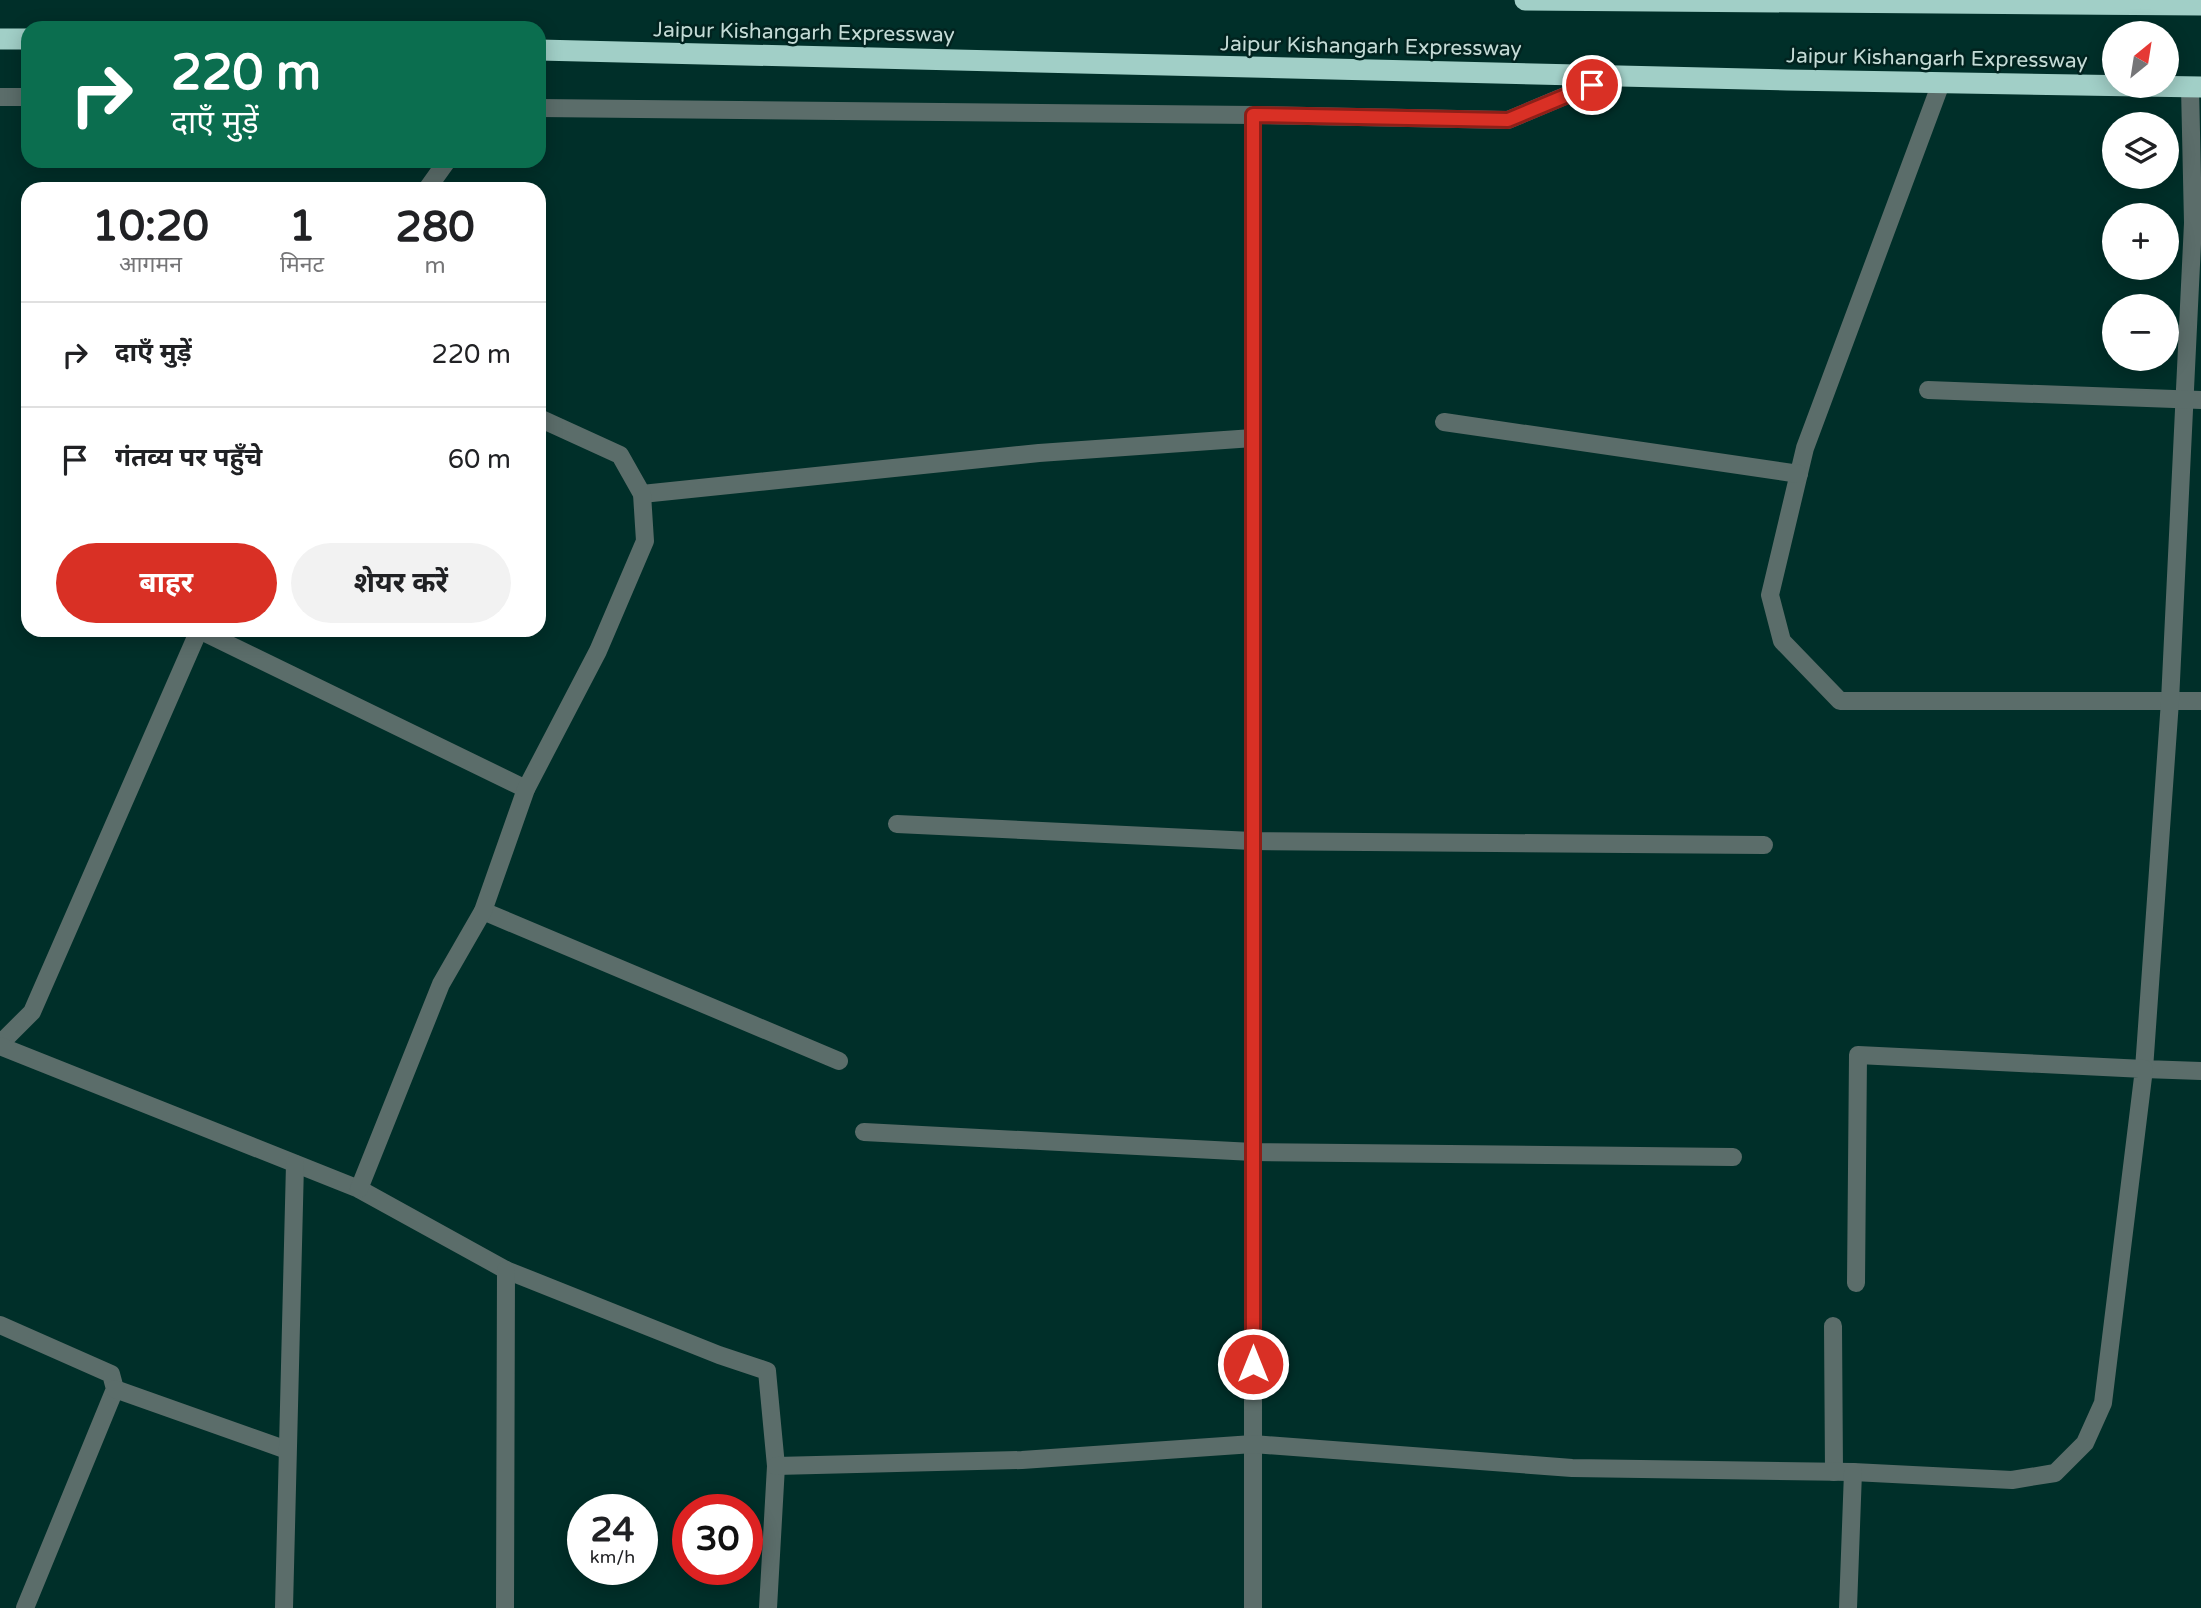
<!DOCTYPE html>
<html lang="hi">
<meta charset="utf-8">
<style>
:root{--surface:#fff;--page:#f2f2f2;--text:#202124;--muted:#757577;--line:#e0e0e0;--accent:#d93025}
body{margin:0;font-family:"Varela Round","Noto Sans Devanagari",sans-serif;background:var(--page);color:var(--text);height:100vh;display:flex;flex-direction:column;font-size:26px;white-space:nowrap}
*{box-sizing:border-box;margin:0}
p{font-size:23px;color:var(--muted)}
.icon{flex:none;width:38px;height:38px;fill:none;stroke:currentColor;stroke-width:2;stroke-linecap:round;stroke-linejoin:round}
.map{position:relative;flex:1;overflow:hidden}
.side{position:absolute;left:21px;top:182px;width:525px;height:455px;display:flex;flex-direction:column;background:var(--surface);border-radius:21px;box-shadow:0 4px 18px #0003}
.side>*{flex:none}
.top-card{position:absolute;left:21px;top:21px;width:525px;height:147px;border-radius:21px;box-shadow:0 4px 18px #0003;background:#0b6e4f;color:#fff;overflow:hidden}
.needle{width:46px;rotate:30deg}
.fabs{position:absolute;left:2102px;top:21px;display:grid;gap:14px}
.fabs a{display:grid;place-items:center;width:77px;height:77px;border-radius:50%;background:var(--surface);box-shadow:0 4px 18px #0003;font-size:35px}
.speed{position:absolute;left:567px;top:1494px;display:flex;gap:14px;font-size:35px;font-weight:700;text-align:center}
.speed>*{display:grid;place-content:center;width:91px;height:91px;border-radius:50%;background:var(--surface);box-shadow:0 4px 18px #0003;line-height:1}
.speed small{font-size:18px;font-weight:400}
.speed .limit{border:10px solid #d22;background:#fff;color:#111}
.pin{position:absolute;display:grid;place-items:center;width:60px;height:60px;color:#fff;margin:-30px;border:4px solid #fff;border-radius:50%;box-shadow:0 2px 7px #0007}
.me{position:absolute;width:77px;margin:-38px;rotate:0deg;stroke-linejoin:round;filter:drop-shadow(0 0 5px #0008)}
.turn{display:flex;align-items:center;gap:24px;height:147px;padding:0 35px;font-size:32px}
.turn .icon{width:91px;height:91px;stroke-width:2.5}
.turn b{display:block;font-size:49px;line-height:60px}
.eta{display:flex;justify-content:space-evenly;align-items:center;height:119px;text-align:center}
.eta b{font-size:42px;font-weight:700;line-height:49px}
.action{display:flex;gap:14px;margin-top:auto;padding:14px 35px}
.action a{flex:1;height:80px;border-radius:42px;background:var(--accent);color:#fff;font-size:28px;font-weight:700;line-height:80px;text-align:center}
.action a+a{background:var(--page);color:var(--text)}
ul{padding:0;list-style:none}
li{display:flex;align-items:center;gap:21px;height:105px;padding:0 35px;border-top:2px solid var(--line)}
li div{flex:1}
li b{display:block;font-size:26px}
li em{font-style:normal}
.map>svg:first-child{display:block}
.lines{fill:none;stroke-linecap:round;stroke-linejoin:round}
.minor{stroke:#5b6d6a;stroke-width:18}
.highway{stroke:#a1cfc7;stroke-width:21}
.route-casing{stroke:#8d1f18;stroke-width:18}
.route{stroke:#d93025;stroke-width:12}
.labels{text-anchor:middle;stroke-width:5;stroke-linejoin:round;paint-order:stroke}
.street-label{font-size:21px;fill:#c4dbd6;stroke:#01231f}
</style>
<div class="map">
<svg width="2201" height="1608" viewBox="0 0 2201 1608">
<rect width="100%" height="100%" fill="#002f29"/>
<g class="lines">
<g class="minor">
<polyline points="1941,83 1805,448 1770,595 1782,641 1840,701 2201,701"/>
<polyline points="2190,87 2193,223 2170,701 2144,1069 2201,1071"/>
<polyline points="0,97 28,97"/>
<polyline points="539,108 1253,115 1508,120 1610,77"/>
<polyline points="1253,115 1253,1608"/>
<polyline points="427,189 447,161"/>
<polyline points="1928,390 2201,400"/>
<polyline points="1444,422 1799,474"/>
<polyline points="642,494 1039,453 1253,438"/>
<polyline points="199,630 526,789"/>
<polyline points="897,824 1252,841 1764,845"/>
<polyline points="483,911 839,1061"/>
<polyline points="0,1044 32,1012 199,630"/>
<polyline points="0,1046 359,1189 506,1270 719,1355 767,1371 776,1466 768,1608"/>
<polyline points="864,1132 1253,1152 1733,1157"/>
<polyline points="359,1189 441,984 483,911 526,789 598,651 645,541 642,494 620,455 539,418"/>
<polyline points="0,1325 111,1374 115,1389 25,1608"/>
<polyline points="1833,1326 1834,1472"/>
<polyline points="115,1389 287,1450"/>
<polyline points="776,1466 1022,1460 1253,1444 1572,1468 1853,1472 2012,1480 2055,1473 2085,1443 2103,1403 2144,1069 1858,1055 1856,1283"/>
<polyline points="284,1608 295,1164"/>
<polyline points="505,1608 506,1270"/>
<polyline points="1848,1608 1853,1472"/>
</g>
<g class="highway">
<polyline points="1525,0 2201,5"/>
<polyline points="0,39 28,39"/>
<polyline points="539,50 1787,80 2201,87"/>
</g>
</g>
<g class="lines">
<g class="route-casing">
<polyline id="route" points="1253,1364 1253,115 1508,120 1592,85"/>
</g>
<use href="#route" class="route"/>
</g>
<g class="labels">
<g class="street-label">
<text transform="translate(804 32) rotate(1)" y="7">Jaipur Kishangarh Expressway</text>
<text transform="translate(1371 46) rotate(1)" y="7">Jaipur Kishangarh Expressway</text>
<text transform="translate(1937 58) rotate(1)" y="7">Jaipur Kishangarh Expressway</text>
</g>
</g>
</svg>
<div class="fabs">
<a><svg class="needle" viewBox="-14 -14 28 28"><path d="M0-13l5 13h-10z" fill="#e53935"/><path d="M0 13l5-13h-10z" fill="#757577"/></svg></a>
<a><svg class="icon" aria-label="layers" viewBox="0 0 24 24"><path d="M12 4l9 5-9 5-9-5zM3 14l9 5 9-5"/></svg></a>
<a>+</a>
<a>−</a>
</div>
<div class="speed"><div>24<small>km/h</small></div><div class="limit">30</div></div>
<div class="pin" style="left:1592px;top:85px;background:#d93025"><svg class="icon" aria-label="arrive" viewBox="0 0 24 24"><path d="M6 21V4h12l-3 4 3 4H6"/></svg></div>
<svg class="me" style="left:1253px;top:1364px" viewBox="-20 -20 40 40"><circle r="17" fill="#d93025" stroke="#fff" stroke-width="3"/><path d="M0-11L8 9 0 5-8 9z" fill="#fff"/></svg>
<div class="top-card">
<div class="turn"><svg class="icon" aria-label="right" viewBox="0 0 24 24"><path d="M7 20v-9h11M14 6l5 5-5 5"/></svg><div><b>220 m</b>दाएँ मुड़ें</div></div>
</div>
<section class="side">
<div class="eta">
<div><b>10:20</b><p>आगमन</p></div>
<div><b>1</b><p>मिनट</p></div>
<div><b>280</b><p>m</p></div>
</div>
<ul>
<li><svg class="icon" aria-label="right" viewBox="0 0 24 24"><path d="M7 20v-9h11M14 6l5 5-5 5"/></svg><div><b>दाएँ मुड़ें</b></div><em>220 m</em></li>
<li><svg class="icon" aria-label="arrive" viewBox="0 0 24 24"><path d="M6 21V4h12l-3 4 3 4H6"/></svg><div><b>गंतव्य पर पहुँचे</b></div><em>60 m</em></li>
</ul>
<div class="action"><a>बाहर</a><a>शेयर करें</a></div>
</section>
</div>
